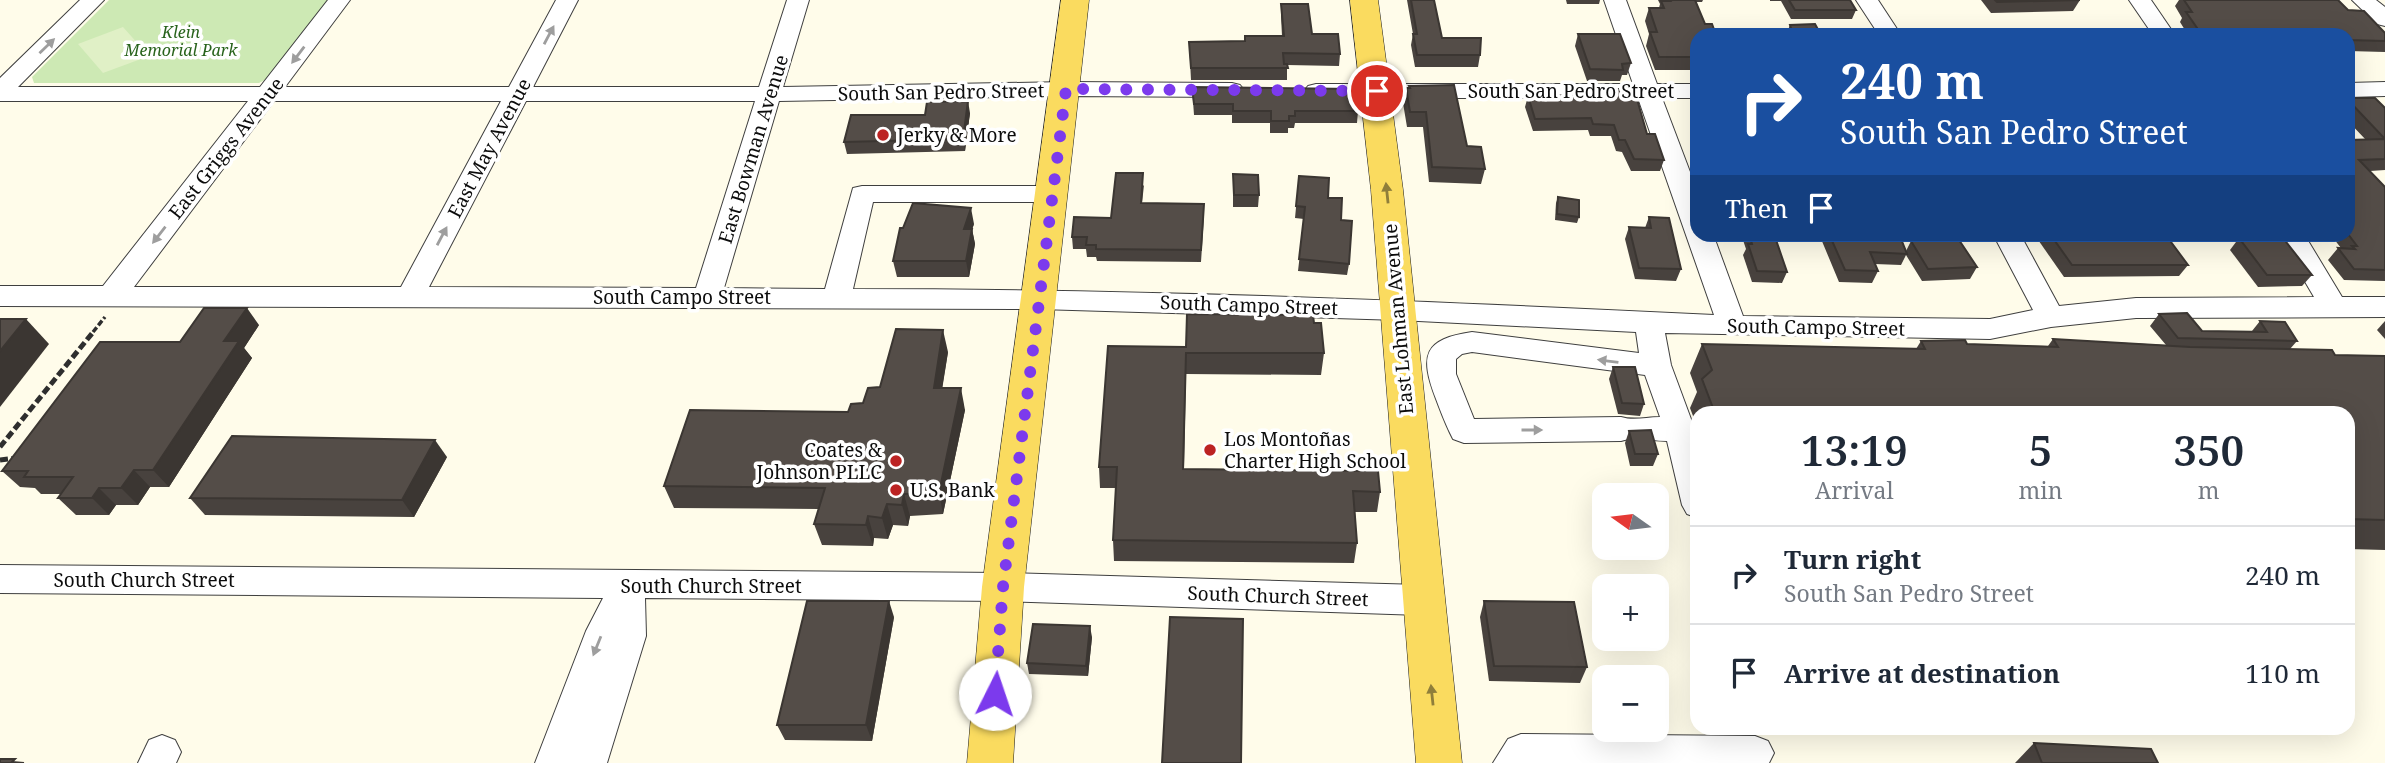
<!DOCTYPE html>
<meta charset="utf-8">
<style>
:root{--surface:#fff;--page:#f6f6f7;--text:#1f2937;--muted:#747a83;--line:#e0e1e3}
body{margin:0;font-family:"Noto Serif",serif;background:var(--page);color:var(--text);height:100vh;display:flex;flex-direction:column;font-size:26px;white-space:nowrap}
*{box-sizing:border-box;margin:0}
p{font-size:23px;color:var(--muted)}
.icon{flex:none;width:38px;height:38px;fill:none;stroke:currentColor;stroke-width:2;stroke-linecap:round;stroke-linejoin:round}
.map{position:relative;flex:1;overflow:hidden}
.panel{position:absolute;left:1690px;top:406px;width:665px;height:329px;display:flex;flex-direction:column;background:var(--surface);border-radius:21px;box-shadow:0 7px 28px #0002}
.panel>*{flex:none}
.guide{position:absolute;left:1690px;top:28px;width:665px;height:214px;border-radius:21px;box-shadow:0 7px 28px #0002;background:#1a4fa0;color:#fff;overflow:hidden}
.needle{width:46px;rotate:284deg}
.tools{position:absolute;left:1592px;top:483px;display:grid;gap:14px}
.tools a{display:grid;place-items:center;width:77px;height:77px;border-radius:14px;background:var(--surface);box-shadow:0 7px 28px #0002;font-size:35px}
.pin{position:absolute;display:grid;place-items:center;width:60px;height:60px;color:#fff;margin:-30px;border:4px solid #fff;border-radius:50%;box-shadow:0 2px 7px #0007}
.me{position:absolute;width:77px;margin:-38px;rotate:4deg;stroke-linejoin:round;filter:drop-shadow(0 0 5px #0008)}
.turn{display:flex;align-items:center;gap:24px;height:147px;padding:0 35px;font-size:32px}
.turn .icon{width:91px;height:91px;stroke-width:2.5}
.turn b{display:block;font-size:49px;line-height:60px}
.then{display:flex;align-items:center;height:66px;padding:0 35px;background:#0003;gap:14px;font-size:26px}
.eta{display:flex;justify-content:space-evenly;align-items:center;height:119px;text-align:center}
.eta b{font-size:42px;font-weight:600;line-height:49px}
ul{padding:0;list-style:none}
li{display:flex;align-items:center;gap:21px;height:98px;padding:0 35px;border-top:2px solid var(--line)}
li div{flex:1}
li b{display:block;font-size:26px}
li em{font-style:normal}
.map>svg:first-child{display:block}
.green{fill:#cde9b4}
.pitch{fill:#e0f0c6}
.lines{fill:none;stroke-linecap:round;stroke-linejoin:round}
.minor-casing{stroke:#3f3f3f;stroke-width:2}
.major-casing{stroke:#1d1d1d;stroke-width:1}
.path-far1{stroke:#2e2e2e;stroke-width:3.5;stroke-dasharray:6 2.5;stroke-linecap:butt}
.path{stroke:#2e2e2e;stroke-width:5;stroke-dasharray:8 3.5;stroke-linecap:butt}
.minor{fill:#fff;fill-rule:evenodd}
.major{fill:#fadb5f;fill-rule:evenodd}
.wall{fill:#48423e}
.shaded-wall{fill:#3b3632}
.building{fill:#544d48;stroke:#3b3632;stroke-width:2}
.oneway{fill:#9e9e9e}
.oneway2{fill:#8f7e3a}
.route{stroke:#7c3aed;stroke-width:12;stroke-dasharray:0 21.6}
.poi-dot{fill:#bc2323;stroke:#fff;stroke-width:2.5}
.labels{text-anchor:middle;stroke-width:7;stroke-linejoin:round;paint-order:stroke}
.far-park-label{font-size:16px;font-style:italic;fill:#28631c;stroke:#fff}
.street-label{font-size:19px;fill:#0c0c0c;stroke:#fff}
.poi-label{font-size:19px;fill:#0c0c0c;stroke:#fff;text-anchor:start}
</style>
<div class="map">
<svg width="2385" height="763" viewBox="0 0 2385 763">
<rect width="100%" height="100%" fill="#fffcea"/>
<polygon class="green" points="109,0 329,0 267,79 259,83 34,83 32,77"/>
<polygon class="pitch" points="123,27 149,56 103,73 78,44"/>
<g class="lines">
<g class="minor-casing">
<g id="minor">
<path d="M 80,0 L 104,0 L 18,87 L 260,87 L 328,0 L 350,0 L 285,87 L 509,87 L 556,0 L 578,0 L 533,87 L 759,87 L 787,0 L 809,0 L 783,87 L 1066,82 L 1232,83 L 1240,85 L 1244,90 L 1240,95 L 1232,97 L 1066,96 L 779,101 L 724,288 L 825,289 L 853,188 L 862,186 L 1052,186 L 1061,188 L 1065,194 L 1061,200 L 1052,202 L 873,202 L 853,289 C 1140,289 1427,301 1714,315 L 1638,98 L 1316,98 L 1308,96 L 1304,91 L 1308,86 L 1316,84 L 1633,84 L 1604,0 L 1626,0 L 1657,84 L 1698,84 L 1698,98 L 1662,98 L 1698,193 L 1698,234 L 1713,234 L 1743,316 L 1990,319 L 2033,310 L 1993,234 L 2020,234 L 2059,306 L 2136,298 L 2314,297 L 2277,234 L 2304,234 L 2342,297 L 2385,297 L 2385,317 L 2136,318 L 2051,327 L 1990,339 L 1665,333 L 1671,365 L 1698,438 L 1698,518 L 1687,514 L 1682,505 L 1667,441 C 1651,441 1635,436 1621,441 L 1464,443 L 1453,439 C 1446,426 1441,412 1436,399 C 1419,355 1424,339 1472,332 L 1639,353 L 1636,332 L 1399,320 L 1039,309 L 0,306 L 0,286 L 103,286 L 248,101 L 0,101 L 0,78 ZM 274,101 L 501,101 L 401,287 L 134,287 ZM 526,101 L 755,101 L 696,288 L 429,287 ZM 1472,352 L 1645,375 L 1660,417 C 1646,417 1634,421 1621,417 L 1474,419 L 1456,374 L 1456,359 L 1462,354 Z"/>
<polygon points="1856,0 1878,0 1901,35 1879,35"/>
<polygon points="2129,0 2151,0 2175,35 2153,35"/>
<polygon points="2352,0 2376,0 2385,7 2385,26 2377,24"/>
<polygon points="2385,82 2385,96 2348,97 2348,83"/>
<polygon points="0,565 1003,573 1421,585 1433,590 1438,600 1433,610 1421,615 1003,601 645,598 646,636 607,763 535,763 586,631 603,598 0,593"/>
<polygon points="1521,734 1755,736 1768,741 1774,753 1769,763 1493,763 1508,739"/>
<polygon points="162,735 175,740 181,752 176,763 138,763 149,740"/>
</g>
</g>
<g class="major-casing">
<g id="major">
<polygon points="1061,0 1089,0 1024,587 1013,763 967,763 982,587"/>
<polygon points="1350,0 1378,0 1403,190 1462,763 1416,763 1371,190"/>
</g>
</g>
<polyline class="path-far1" points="93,332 105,317"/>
<g class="path">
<polyline points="0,447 94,331"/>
<polyline points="0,460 17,458"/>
</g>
<use href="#minor" class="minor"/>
<use href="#major" class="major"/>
</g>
<g class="wall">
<polygon points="1407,0 1434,0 1442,38 1480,55 1478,67 1415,67 1411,45 1413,34"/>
<polygon points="1566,0 1600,0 1599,4 1567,4"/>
<polygon points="1658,0 1703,0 1702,2 1696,2 1698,70 1655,70 1646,46 1649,34 1645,21 1649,8 1659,8 1660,4"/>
<polygon points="1770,0 1850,0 1856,10 1852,19 1791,19 1781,1 1770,1"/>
<polygon points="1981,0 2080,0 2073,11 1991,13"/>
<polygon points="2179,0 2338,0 2348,10 2385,33 2385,52 2348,51 2348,35 2188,35 2180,22 2182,18 2175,6"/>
<polygon points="1281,4 1312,34 1340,54 1339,66 1287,65 1287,80 1191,80 1189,42 1245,41 1282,36 1281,16"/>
<polygon points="1790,25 1821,35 1786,35"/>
<polygon points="1578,34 1631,63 1627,75 1622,75 1620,81 1587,81 1575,46"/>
<polygon points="1409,86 1467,146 1485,169 1481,184 1429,182 1423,127 1407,127 1403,103 1406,88 1409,88"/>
<polygon points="1192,87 1358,111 1357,123 1295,123 1294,128 1288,128 1288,133 1270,133 1270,123 1232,123 1232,115 1194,115"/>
<polygon points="1597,89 1632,99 1647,134 1664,160 1660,171 1631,171 1622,152 1616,151 1611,136 1590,136 1588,130 1533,131 1525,107 1528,96 1591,95 1592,92 1596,92"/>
<polygon points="2348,98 2385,108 2385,170 2370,171 2385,187 2385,281 2344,280 2328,260 2338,248 2341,248 2330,234 2348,234 2348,140 2366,140 2348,121"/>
<polygon points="970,113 965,151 847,154 844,142 925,115"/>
<polygon points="1233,174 1259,195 1258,207 1233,207"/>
<polygon points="1299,176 1328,198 1341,220 1349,264 1347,275 1298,271 1304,219 1295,218"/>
<polygon points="1144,185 1142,203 1204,216 1201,262 1097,261 1096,257 1087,257 1086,249 1073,249 1072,237 1111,218"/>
<polygon points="1558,197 1579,217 1577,223 1555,220 1556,203"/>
<polygon points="1649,217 1681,269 1676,281 1635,279 1625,239 1629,227 1645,228"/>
<polygon points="974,224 972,229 975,244 969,277 897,277 893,261"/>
<polygon points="1741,234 1774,234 1787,272 1782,283 1752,282 1743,255 1746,249"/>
<polygon points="1819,234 1899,234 1906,251 1911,241 1977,267 1970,279 1922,281 1906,255 1901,265 1875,264 1878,271 1872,283 1839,282"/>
<polygon points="2034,234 2165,234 2188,265 2179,276 2064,277"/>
<polygon points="2239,238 2312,275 2302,286 2258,287 2230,250"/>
<polygon points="2159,314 2202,331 2252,331 2260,321 2297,341 2290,349 2335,355 2385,356 2385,550 2348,549 2348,413 1698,413 1698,429 1690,408 1697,392 1690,373 1702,344 1916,349 1921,341 1967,344 2048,346 2053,339 2166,345 2150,326"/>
<polygon points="2385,321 2385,339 2377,330"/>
<polygon points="1314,323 1324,353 1321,375 1186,374 1184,469 1380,492 1377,512 1355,512 1357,543 1354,563 1114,561 1113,540 1116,488 1100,488 1099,467 1186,347"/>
<polygon points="259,325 244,348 252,358 169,487 150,487 138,505 116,505 109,515 76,515 58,498 61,494 41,494 35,488 20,487 2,471 180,342"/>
<polygon points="948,352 942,388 965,410 943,514 910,516 908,526 893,525 888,539 874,538 873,546 822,545 814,524 819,509 674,508 664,486 848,412 863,403 880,387"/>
<polygon points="1613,367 1644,404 1640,416 1618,414 1609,379"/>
<polygon points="1629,431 1658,454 1653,466 1630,466 1625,443"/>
<polygon points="447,457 414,517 205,515 190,498"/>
<polygon points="1484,601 1587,667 1580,683 1489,681 1480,617"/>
<polygon points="894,617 872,741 785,740 777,725"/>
<polygon points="1092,637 1088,676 1029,674 1027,663"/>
<polygon points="2034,743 2158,763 2015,763"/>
</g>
<g class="shaded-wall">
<polygon points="968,101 970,113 965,151 963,139"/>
<polygon points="971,208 974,224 967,244 964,229"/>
<polygon points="972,229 975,244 969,277 966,261"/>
<polygon points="247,308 259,325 244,348 252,358 169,487 153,470 224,341"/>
<polygon points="26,319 49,344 0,407 0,351"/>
<polygon points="943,330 948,352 939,409 934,388"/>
<polygon points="961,388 965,410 943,514 939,493"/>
<polygon points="435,440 447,457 414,517 402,500"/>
<polygon points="134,470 150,487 138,505 121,488"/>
<polygon points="99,488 116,505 109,515 92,498"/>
<polygon points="904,494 910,516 908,526 902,505"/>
<polygon points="887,504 893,525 888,539 882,518"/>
<polygon points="868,516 874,538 873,546 866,525"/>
<polygon points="889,601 894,617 872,741 866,725"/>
<polygon points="1090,626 1092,637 1088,676 1086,666"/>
</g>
<g class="building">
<polygon points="1411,0 1434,0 1442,38 1481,38 1480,55 1417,55 1413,34 1417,34"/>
<polygon points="1669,0 1695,0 1705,24 1712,24 1716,35 1698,35 1698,57 1659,57 1650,32 1657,32 1649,8 1664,8 1661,1 1670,1"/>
<polygon points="1789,0 1850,0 1856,10 1795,10"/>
<polygon points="1995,0 2080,0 1997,2"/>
<polygon points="2184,0 2338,0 2348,10 2364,11 2385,33 2385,41 2348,40 2348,35 2202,35 2186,12 2192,12"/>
<polygon points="1281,4 1308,4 1312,34 1338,34 1340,54 1283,53 1284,64 1287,64 1288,68 1191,68 1189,42 1245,41 1245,36 1284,36"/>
<polygon points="1815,24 1821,35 1793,35 1790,25"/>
<polygon points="1578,34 1620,34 1631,63 1622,64 1623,70 1590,69"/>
<polygon points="1454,85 1467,146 1481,147 1485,169 1432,167 1426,112 1410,112 1406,88 1410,88 1409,86"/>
<polygon points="1192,87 1356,89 1358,111 1295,111 1295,116 1289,116 1289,121 1271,121 1271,111 1233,111 1233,104 1194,104"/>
<polygon points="1597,89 1629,89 1632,99 1637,99 1647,134 1655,134 1664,160 1634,159 1625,140 1619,140 1614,125 1593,124 1591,118 1535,119 1528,96 1593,95 1592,92 1598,92"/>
<polygon points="2348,98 2375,98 2385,108 2385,139 2348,100"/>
<polygon points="968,101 963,139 844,142 851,115 925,115 927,102"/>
<polygon points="2385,139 2385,159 2359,160 2385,187 2385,270 2354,269 2338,248 2355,249 2352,246 2357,246 2348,234 2348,140"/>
<polygon points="1116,173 1143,173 1141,203 1204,204 1201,250 1096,249 1096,245 1086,245 1087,237 1072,237 1074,217 1111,218"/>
<polygon points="1233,174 1258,175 1259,195 1234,195"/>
<polygon points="1299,176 1329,178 1328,198 1342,198 1341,220 1352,221 1349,264 1299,259 1305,207 1296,206"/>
<polygon points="1558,197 1579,200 1579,217 1557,214"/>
<polygon points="913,203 971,208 964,229 972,229 966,261 893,261 900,228 903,228"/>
<polygon points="1649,217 1669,218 1681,269 1639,268 1629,227 1651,228"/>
<polygon points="1749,234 1774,234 1787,272 1757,271 1748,244 1752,244"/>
<polygon points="1829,234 1899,234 1907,254 1870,252 1878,271 1845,270"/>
<polygon points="2050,234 2165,234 2188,265 2072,265"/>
<polygon points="2239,238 2283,238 2312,275 2267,275"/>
<polygon points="1959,240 1977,267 1928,269 1911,241"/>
<polygon points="204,308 247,308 224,341 239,341 153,470 134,470 121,488 99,488 92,498 58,498 73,477 24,477 28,471 2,471 100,342 180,342"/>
<polygon points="2187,313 2202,331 2267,332 2260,321 2285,322 2297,341 2178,338 2159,314"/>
<polygon points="1187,314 1313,315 1314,323 1321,323 1324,353 1186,353 1183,469 1378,471 1380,492 1353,491 1357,543 1113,540 1117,467 1099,467 1108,346 1186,347"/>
<polygon points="0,319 26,319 0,351"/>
<polygon points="896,329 943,330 934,388 961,388 939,493 904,494 902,505 887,504 882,518 868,516 866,525 814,524 825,488 664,486 690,410 848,412 851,404 863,403 868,388 880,387"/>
<polygon points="2053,339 2190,347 2332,350 2335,355 2385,356 2385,520 2348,519 2348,413 1714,413 1713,408 1702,379 1712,370 1702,344 1925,349 1921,341 1965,340 1967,344 2058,347"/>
<polygon points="1613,367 1635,367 1644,404 1622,403"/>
<polygon points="1651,430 1658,454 1635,454 1629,431"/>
<polygon points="232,436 435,440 402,500 190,498"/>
<polygon points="807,601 889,601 866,725 777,725"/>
<polygon points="1484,601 1574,602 1587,667 1494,666"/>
<polygon points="1170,617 1243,619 1241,763 1162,763"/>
<polygon points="1033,624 1090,626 1086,666 1027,663"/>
<polygon points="2034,743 2151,749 2158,763 2042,763"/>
<polygon points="0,759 15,759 12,762 24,763 0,763"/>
</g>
<defs><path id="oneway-solid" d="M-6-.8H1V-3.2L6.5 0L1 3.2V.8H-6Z" transform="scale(1.75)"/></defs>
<g class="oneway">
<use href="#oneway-solid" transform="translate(549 35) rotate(-62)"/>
<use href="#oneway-solid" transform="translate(47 46) rotate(-44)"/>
<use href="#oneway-solid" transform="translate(298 55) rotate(127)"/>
<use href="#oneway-solid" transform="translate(159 235) rotate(128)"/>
<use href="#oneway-solid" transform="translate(442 236) rotate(-62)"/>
<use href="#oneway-solid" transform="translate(1608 361) rotate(-173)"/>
<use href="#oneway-solid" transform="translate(1532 430)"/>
<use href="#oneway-solid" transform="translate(597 646) rotate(112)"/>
</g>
<g class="oneway2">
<use href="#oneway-solid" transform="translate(1387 193) rotate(-96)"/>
<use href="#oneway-solid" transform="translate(1432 695) rotate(-96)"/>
</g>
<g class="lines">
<polyline class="route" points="995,694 1003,587 1066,89 1377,91"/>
</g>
<g class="poi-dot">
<circle cx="883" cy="135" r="7"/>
<circle cx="1210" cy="450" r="7"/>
<circle cx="896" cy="461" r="7"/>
<circle cx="896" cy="490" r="7"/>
</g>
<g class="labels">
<g class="far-park-label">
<text x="181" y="38">Klein<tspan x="181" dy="18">Memorial Park</tspan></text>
</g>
<g class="street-label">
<text x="1571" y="98">South San Pedro Street</text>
<text transform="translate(941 92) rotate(-1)" y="7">South San Pedro Street</text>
<text transform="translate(226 148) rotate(-52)" y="7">East Griggs Avenue</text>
<text transform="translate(489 148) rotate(-62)" y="7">East May Avenue</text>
<text transform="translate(753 149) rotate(-73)" y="7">East Bowman Avenue</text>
<text x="682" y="304">South Campo Street</text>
<text transform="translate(1249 305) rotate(2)" y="7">South Campo Street</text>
<text transform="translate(1398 319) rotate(-95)" y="7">East Lohman Avenue</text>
<text transform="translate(1816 327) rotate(1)" y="7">South Campo Street</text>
<text x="144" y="587">South Church Street</text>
<text x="711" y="593">South Church Street</text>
<text transform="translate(1278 596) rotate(2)" y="7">South Church Street</text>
</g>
<g class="poi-label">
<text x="897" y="142">Jerky &amp; More</text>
<text x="1224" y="446">Los Montoñas<tspan x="1224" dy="22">Charter High School</tspan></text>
<text x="882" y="457" text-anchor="end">Coates &amp;<tspan x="882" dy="22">Johnson PLLC</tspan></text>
<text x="910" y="497">U.S. Bank</text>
</g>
</g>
</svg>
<div class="tools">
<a><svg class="needle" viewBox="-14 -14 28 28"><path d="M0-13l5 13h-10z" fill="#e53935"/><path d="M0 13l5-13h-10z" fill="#747a83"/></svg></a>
<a>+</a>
<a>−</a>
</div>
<div class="pin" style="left:1377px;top:91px;background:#d93025"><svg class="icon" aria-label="arrive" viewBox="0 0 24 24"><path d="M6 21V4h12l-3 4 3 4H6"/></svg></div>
<svg class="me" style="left:995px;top:694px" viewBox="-20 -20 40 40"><circle r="19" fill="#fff"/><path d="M0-13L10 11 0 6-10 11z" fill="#7c3aed"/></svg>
<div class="guide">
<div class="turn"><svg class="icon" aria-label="right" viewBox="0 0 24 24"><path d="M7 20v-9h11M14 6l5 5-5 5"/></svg><div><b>240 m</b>South San Pedro Street</div></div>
<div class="then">Then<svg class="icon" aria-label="arrive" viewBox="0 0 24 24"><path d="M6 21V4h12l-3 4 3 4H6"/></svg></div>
</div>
<section class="panel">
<div class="eta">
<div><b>13:19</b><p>Arrival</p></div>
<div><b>5</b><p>min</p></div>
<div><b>350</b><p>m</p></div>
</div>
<ul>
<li><svg class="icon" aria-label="right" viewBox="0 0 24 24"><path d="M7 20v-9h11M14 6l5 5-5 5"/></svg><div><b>Turn right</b><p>South San Pedro Street</p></div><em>240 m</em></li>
<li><svg class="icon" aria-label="arrive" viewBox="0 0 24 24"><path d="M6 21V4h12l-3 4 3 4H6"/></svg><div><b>Arrive at destination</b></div><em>110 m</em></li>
</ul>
</section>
</div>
